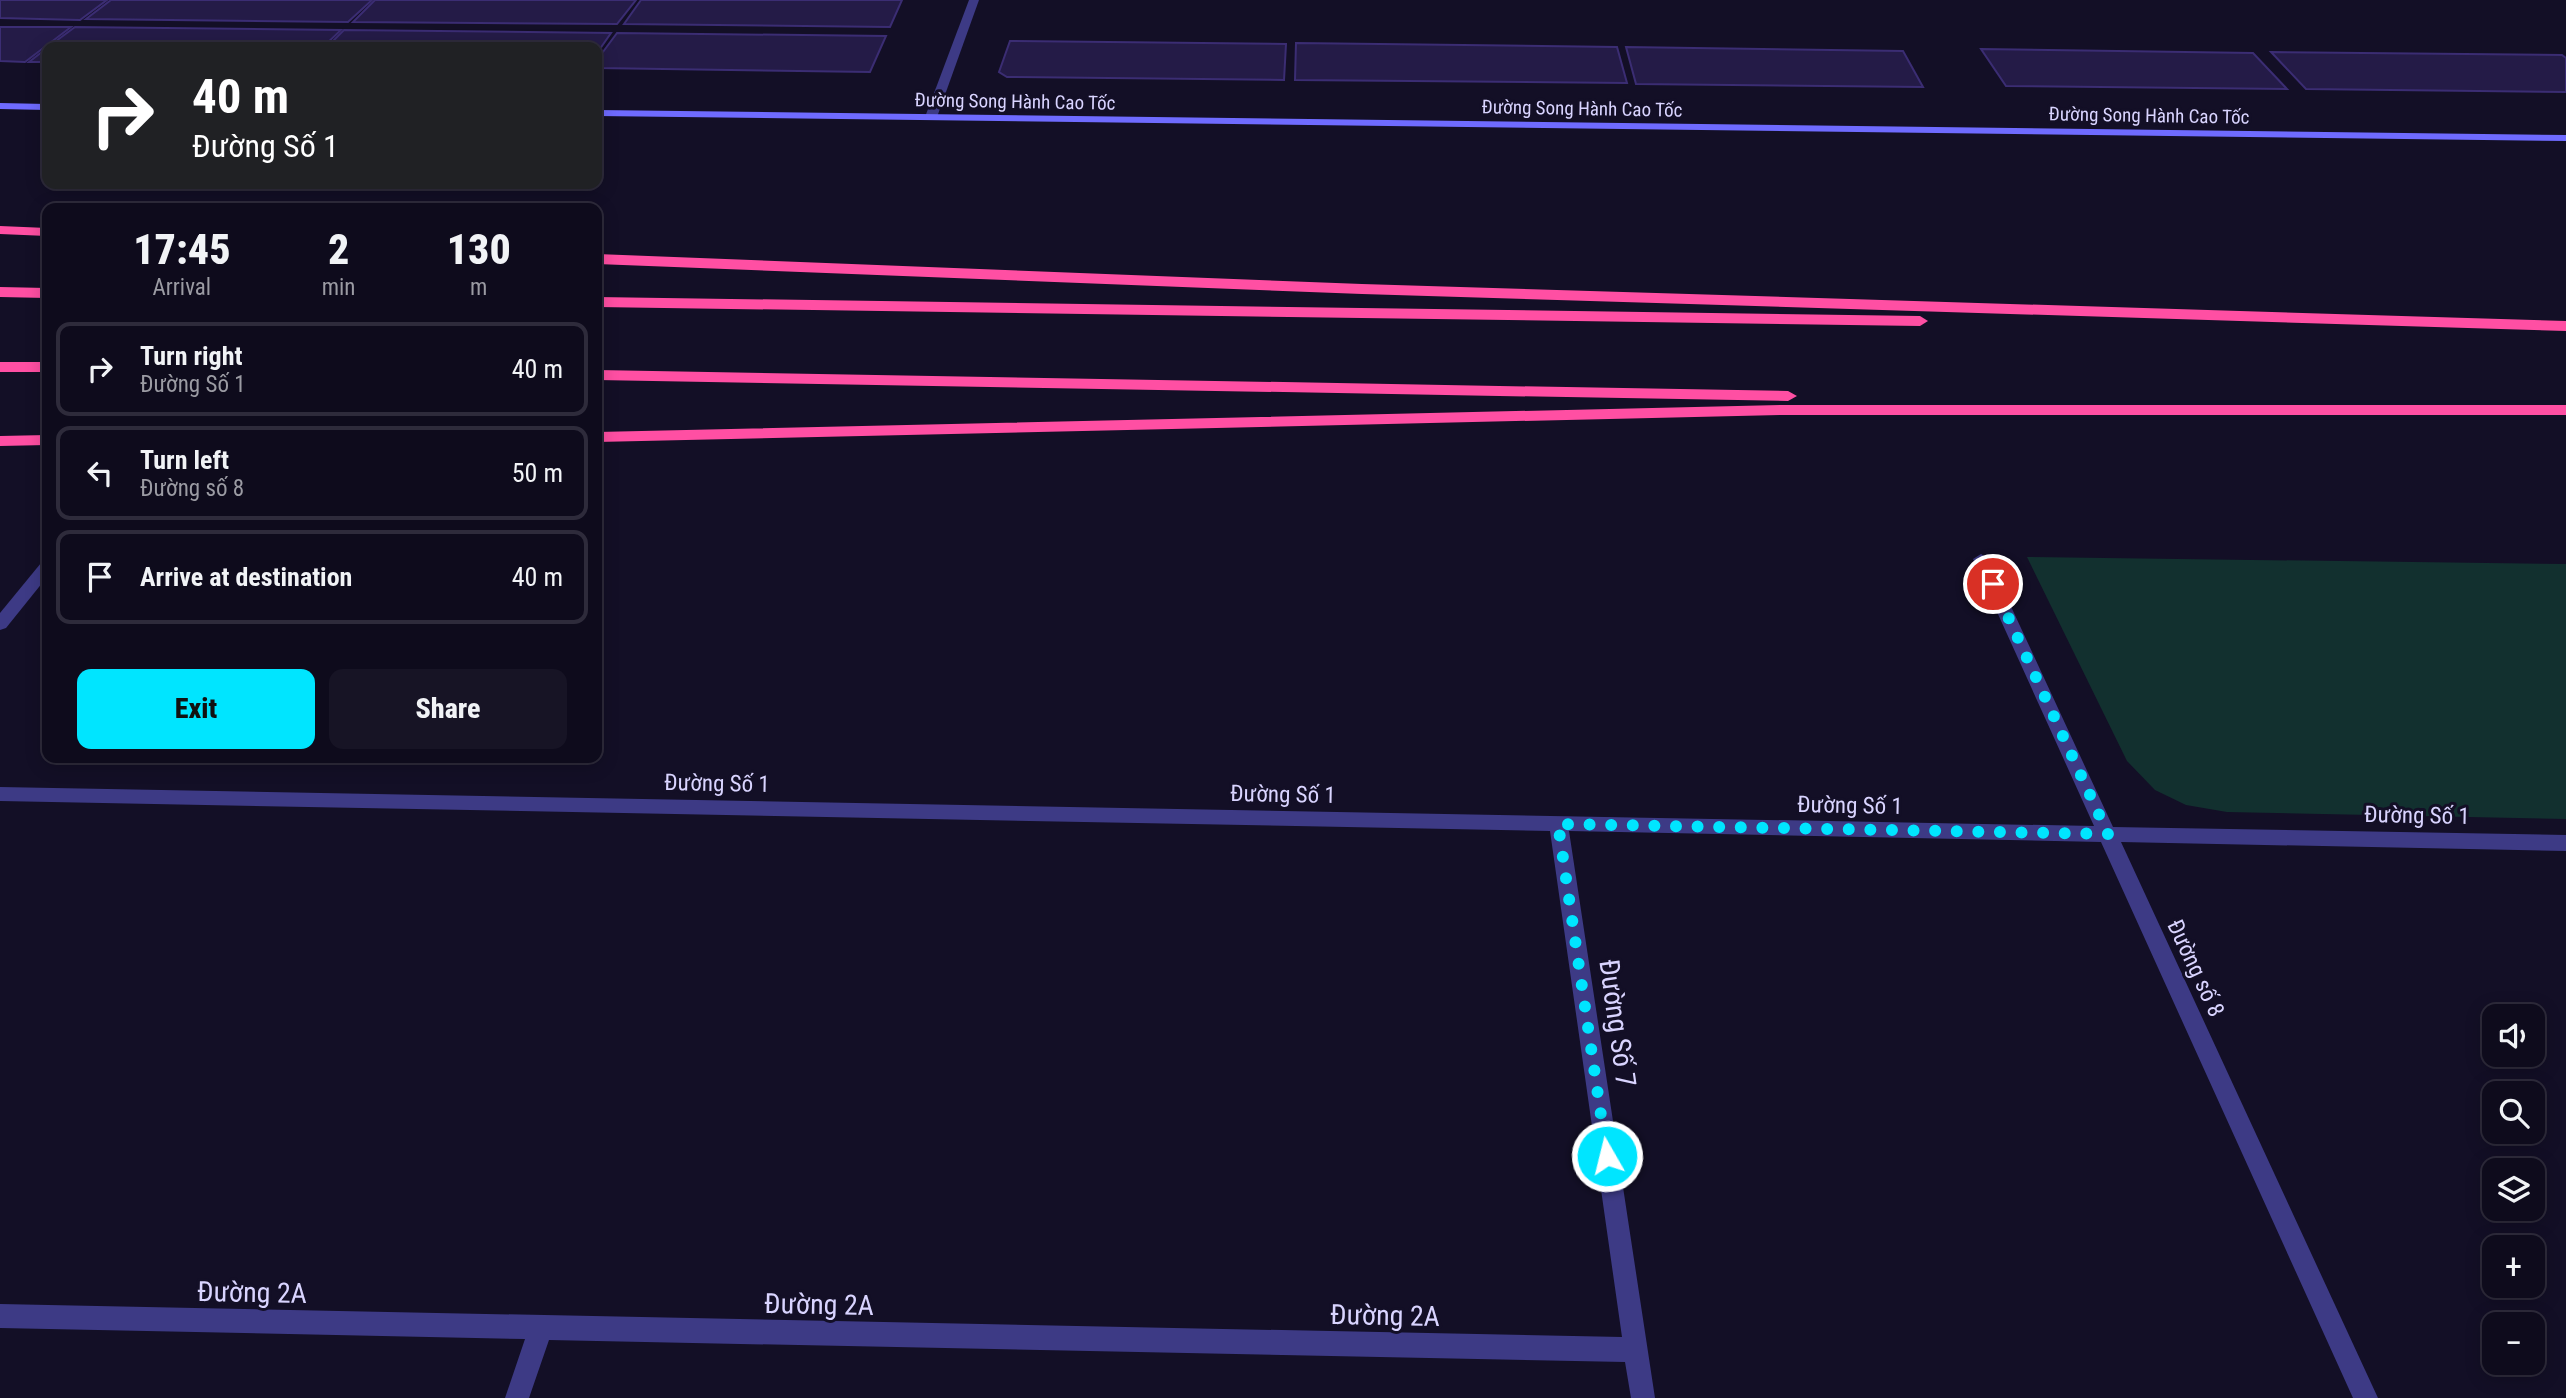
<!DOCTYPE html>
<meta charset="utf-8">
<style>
:root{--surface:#0e0b1c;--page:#171425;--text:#f1f3f6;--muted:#9b9ba3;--line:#2e2b3b;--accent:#00e5ff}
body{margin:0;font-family:"Roboto Condensed",sans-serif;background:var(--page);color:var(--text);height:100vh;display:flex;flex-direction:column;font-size:26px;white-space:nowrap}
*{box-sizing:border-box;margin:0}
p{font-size:23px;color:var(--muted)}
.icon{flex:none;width:38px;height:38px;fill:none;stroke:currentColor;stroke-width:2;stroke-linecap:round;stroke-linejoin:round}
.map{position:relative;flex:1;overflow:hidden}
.side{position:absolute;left:42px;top:203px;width:560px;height:560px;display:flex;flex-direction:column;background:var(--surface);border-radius:14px;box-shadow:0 4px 18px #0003,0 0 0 2px var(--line)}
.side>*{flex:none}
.hud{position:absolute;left:42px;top:42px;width:560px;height:147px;border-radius:14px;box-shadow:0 4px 18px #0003,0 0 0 2px var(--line);background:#202124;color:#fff;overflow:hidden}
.tools{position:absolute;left:2482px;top:1004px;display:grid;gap:14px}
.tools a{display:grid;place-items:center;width:63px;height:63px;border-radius:14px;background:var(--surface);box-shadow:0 4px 18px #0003,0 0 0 2px var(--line);font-size:35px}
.pin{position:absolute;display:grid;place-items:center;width:60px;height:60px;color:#fff;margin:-30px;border:4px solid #fff;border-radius:50%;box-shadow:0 2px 7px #0007}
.me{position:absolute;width:77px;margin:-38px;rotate:352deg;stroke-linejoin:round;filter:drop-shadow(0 0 5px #0008)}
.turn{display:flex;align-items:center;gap:24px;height:147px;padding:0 35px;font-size:32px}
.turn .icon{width:91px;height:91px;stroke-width:2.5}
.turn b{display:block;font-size:49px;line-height:60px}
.eta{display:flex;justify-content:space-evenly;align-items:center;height:119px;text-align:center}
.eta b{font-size:42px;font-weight:800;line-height:49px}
.cta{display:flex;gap:14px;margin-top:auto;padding:14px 35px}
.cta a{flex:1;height:80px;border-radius:14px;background:var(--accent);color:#111;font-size:28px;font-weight:800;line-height:80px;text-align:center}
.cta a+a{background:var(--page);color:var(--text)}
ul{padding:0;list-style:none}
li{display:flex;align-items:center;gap:21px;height:94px;margin:0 14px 10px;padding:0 21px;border:4px solid var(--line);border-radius:14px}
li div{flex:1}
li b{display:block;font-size:26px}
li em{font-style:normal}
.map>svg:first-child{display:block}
.green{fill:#12302f}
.building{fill:#241b47;stroke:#3b2d73;stroke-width:2}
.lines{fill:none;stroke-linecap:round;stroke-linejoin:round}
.minor{fill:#3d3a85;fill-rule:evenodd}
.secondary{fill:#6f6bff;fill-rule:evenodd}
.motorway{fill:#ff4fa3;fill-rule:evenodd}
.route{stroke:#00e5ff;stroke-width:12;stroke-dasharray:0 21.6}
.labels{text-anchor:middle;stroke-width:6;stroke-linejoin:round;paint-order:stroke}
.far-street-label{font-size:19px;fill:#d9d4ff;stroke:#130f26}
.street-label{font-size:23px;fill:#d9d4ff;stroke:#130f26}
.near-street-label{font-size:28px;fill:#d9d4ff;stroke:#130f26}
</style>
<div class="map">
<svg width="2566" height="1398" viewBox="0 0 2566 1398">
<rect width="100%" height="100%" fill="#130f26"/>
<polygon class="green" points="2027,557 2566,564 2566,819 2227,812 2186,805 2155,790 2127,761"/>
<g class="building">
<polygon points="0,0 107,0 80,20 0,18"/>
<polygon points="111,0 372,0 348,22 86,19"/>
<polygon points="375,0 636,0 617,24 353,22"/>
<polygon points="641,0 902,0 890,27 624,24"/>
<polygon points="0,27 71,27 25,62 0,61"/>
<polygon points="75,27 341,30 323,47 48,47"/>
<polygon points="344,30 611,33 597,53 597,47 327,47"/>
<polygon points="617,33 886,36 870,72 597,68 597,60"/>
<polygon points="1010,41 1286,44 1284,80 1007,77 999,72"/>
<polygon points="1296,43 1617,47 1627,83 1295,80"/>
<polygon points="1626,47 1903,51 1923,87 1636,84"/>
<polygon points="47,48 47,62 29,62"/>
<polygon points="1981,49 2253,53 2287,89 2006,86"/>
<polygon points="2271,52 2562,55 2566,58 2566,92 2306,89"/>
</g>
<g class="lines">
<g class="minor">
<polygon points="969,0 979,0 937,117 927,119 925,117"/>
<polygon points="1981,554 1989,559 2113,827 2566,835 2566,851 2121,842 2378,1398 2353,1398 2101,842 1569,831 1655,1398 1631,1398 1625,1362 549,1340 529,1398 505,1398 525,1339 0,1328 0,1304 1622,1337 1550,831 0,801 0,787 2094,826 1973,559"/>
<polygon points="47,562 47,577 6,628 0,630 0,613 41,563"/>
</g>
<g class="secondary">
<polygon points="0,103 47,104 47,110 0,109"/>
<polygon points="597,110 2566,135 2566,141 597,116"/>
</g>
<g class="motorway">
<polygon points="0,226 47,228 47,236 0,234"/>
<polygon points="597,254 1362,284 2566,321 2566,331 1362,294 597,264"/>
<polygon points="0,287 47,288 47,298 0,297"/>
<polygon points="597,297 1920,316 1928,321 1920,326 597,307"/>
<rect x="0" y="362" width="47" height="10"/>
<polygon points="597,370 1788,391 1797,396 1788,401 597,380"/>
<polygon points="1783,405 2566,405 2566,415 1783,415 597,442 597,432"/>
<polygon points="47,435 47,445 0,446 0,436"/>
</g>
</g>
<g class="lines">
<polyline class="route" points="1607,1156 1558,824 2108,834 1993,584"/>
</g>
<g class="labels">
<g class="far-street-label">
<text transform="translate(1015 101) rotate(1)" y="7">Đường Song Hành Cao Tốc</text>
<text transform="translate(1582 108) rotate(1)" y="7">Đường Song Hành Cao Tốc</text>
<text transform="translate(2149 115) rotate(1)" y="7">Đường Song Hành Cao Tốc</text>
</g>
<g class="street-label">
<text transform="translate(717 783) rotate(1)" y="8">Đường Số 1</text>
<text transform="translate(1283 794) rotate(1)" y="8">Đường Số 1</text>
<text transform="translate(1850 805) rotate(1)" y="8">Đường Số 1</text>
<text transform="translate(2417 815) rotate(1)" y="8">Đường Số 1</text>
<text transform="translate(2196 968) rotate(65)" y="8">Đường số 8</text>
</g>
<g class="near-street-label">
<text transform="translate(1618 1023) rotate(82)" y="10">Đường Số 7</text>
<text transform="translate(252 1292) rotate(1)" y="10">Đường 2A</text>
<text transform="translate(819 1304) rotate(1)" y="10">Đường 2A</text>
<text transform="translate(1385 1315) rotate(1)" y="10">Đường 2A</text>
</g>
</g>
</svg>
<div class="tools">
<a><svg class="icon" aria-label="sound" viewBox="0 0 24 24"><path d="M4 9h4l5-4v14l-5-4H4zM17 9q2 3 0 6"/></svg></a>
<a><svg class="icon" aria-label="search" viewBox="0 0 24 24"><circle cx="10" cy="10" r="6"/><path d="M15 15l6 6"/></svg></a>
<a><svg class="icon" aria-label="layers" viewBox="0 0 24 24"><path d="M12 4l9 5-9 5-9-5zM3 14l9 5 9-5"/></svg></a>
<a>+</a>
<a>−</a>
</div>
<div class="pin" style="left:1993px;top:584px;background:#d93025"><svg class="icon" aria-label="arrive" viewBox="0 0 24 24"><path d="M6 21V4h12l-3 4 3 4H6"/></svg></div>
<svg class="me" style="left:1607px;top:1156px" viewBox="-20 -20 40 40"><circle r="17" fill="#00e5ff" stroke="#fff" stroke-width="3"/><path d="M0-11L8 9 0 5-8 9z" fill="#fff"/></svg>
<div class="hud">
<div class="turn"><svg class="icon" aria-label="right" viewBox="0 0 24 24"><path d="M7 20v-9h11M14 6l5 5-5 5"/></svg><div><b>40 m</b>Đường Số 1</div></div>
</div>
<section class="side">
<div class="eta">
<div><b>17:45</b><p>Arrival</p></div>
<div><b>2</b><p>min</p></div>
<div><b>130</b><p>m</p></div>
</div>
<ul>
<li><svg class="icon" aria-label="right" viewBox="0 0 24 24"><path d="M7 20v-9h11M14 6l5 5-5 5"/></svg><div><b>Turn right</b><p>Đường Số 1</p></div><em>40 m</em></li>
<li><svg class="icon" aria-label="left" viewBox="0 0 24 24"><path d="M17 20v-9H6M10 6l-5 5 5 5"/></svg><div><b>Turn left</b><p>Đường số 8</p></div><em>50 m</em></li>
<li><svg class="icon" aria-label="arrive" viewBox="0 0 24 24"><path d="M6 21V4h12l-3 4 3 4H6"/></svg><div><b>Arrive at destination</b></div><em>40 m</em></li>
</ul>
<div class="cta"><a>Exit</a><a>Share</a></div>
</section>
</div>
